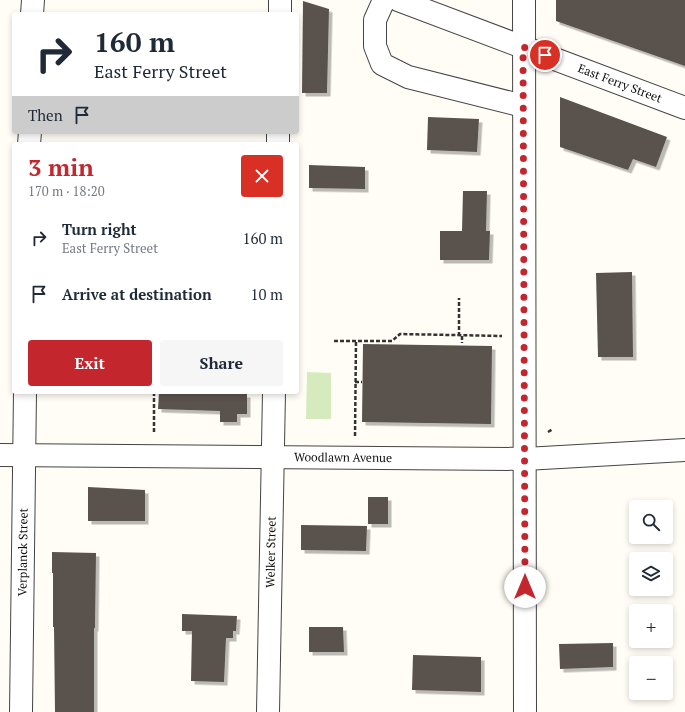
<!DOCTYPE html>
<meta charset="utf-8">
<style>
:root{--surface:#fff;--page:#f6f6f7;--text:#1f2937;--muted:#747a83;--accent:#c4262e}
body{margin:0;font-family:"PT Serif",serif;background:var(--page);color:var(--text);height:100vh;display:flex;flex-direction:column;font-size:15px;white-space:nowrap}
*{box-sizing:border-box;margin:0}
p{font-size:13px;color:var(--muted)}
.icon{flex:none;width:22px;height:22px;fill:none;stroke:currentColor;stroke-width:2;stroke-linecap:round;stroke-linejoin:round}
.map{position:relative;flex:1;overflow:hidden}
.panel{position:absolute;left:12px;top:142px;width:287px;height:252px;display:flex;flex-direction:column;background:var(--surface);border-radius:4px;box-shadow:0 2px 6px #0003}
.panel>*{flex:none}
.hud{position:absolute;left:12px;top:12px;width:287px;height:122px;border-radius:4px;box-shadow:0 2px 6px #0003;background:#fff;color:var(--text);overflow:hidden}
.controls{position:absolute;left:629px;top:500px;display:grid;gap:8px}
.controls a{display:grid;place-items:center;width:44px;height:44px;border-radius:4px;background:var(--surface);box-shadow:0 2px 6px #0003;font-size:20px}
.pin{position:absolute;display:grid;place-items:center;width:34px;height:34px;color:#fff;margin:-17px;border:2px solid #fff;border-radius:50%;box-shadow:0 1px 4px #0007}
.me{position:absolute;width:44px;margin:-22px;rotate:0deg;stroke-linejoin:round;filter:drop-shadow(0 0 3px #0008)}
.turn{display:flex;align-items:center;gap:14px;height:84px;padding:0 16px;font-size:18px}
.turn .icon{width:52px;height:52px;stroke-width:2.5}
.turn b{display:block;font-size:28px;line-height:34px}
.then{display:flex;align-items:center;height:38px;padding:0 16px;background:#0003;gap:8px;font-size:15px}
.round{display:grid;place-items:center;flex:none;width:42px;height:42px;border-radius:4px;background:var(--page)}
.head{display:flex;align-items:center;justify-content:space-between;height:68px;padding:0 16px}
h1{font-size:24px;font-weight:700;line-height:30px;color:var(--accent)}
.action{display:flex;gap:8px;margin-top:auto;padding:8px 16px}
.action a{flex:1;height:46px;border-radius:4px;background:var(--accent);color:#fff;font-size:16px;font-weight:700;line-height:46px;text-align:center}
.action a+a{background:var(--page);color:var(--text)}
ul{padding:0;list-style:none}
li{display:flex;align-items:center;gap:12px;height:56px;padding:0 16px}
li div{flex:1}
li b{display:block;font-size:15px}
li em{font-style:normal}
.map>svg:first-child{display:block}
.green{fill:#d5ebbd}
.building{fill:#5a524d;filter:url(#shadow)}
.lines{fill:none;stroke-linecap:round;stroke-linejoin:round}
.minor-casing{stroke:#444;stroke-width:24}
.path{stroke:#333;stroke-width:2.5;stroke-dasharray:4 2;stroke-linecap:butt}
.minor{stroke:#fff;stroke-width:22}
.route{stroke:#c4262e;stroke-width:7;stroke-dasharray:0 12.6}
.labels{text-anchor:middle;stroke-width:4;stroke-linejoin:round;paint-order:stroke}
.street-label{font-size:12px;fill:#111;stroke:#fff}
</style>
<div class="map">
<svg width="685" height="712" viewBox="0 0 685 712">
<defs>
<filter id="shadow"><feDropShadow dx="3.5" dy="3.5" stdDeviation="0" flood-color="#0004"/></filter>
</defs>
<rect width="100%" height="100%" fill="#fffdf5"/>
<polygon class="green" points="307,372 331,373 331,419 306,419"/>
<g class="building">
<polygon points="556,0 685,0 685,66 556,21"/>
<polygon points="303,1 329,9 327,93 302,93"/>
<polygon points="560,97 667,137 656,167 633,159 628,170 560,147"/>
<polygon points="428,117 479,119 477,152 427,150"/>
<polygon points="309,165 365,167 365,189 309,188"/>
<polygon points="463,191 487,191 486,231 490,231 489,260 440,260 440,231 462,231"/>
<polygon points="632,272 633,357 598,357 596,273"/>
<polygon points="363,344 492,346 491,424 362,422"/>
<polygon points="159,392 239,392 239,394 247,394 247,414 237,414 237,422 220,422 220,411 158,409"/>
<polygon points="88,487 145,490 145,521 88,521"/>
<rect x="368" y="497" width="20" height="27"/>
<polygon points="301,525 367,526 366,551 301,550"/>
<polygon points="52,552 96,553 95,628 94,628 94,712 55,712 54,627 53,627 53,573 52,573"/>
<polygon points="182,614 237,616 236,631 233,631 233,638 226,638 224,682 191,681 192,631 182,631"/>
<polygon points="309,627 343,627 344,652 309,652"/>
<polygon points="613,643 613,667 560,669 559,644"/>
<polygon points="413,655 481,657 481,692 412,690"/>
</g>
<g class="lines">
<g class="minor-casing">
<g id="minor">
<polyline points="384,0 375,20 375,46 382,64 408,77 523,106"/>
<path id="s1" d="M 398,0 L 685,108"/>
<polyline points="524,0 525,712"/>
<polyline points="32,14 33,0"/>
<polyline points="280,14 280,0"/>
<polyline points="29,144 30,132"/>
<polyline points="278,144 278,132"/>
<path id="s2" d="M 0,455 L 525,459 L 685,450"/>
<path id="s3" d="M 21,712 L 25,392"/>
<path id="s4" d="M 268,712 L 274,392"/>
</g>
</g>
<g class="path">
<polyline points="459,336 459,298"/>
<polyline points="462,336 462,343"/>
<polyline points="334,341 392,341 400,334 502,336"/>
<polyline points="355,382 362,382"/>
<polyline points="154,392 154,433"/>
<polyline points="548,432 553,429"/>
<polyline points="355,436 356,341"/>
</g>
<use href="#minor" class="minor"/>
</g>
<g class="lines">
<polyline class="route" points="525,587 523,47 545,55"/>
</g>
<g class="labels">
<g class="street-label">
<text dy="4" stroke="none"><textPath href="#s1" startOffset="237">East Ferry Street</textPath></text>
<text dy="4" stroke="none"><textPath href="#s2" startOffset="343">Woodlawn Avenue</textPath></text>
<text dy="4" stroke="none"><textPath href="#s3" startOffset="160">Verplanck Street</textPath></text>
<text dy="4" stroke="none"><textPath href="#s4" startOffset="160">Welker Street</textPath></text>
</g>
</g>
</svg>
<div class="controls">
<a><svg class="icon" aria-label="search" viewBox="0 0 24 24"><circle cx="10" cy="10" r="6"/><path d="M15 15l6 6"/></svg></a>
<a><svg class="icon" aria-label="layers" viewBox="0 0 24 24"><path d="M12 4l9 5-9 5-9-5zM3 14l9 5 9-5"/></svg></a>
<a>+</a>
<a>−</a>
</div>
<div class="pin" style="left:545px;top:55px;background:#d93025"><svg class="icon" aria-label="arrive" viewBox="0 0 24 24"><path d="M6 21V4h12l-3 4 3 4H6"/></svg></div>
<svg class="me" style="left:525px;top:587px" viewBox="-20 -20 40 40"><circle r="19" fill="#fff"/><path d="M0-13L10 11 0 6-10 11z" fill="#c4262e"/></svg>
<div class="hud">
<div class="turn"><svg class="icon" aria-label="right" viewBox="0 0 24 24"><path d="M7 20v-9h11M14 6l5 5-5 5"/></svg><div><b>160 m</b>East Ferry Street</div></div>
<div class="then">Then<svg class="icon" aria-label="arrive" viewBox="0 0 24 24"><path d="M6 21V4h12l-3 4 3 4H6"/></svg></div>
</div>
<section class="panel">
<div class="head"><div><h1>3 min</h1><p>170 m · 18:20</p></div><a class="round" style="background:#d93025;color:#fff"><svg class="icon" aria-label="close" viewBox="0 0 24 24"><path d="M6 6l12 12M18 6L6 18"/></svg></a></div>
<ul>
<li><svg class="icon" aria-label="right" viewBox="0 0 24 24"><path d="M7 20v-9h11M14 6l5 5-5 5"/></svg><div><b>Turn right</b><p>East Ferry Street</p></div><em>160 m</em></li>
<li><svg class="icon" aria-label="arrive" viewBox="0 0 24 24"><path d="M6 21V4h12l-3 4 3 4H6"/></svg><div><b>Arrive at destination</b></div><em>10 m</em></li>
</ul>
<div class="action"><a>Exit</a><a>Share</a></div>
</section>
</div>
